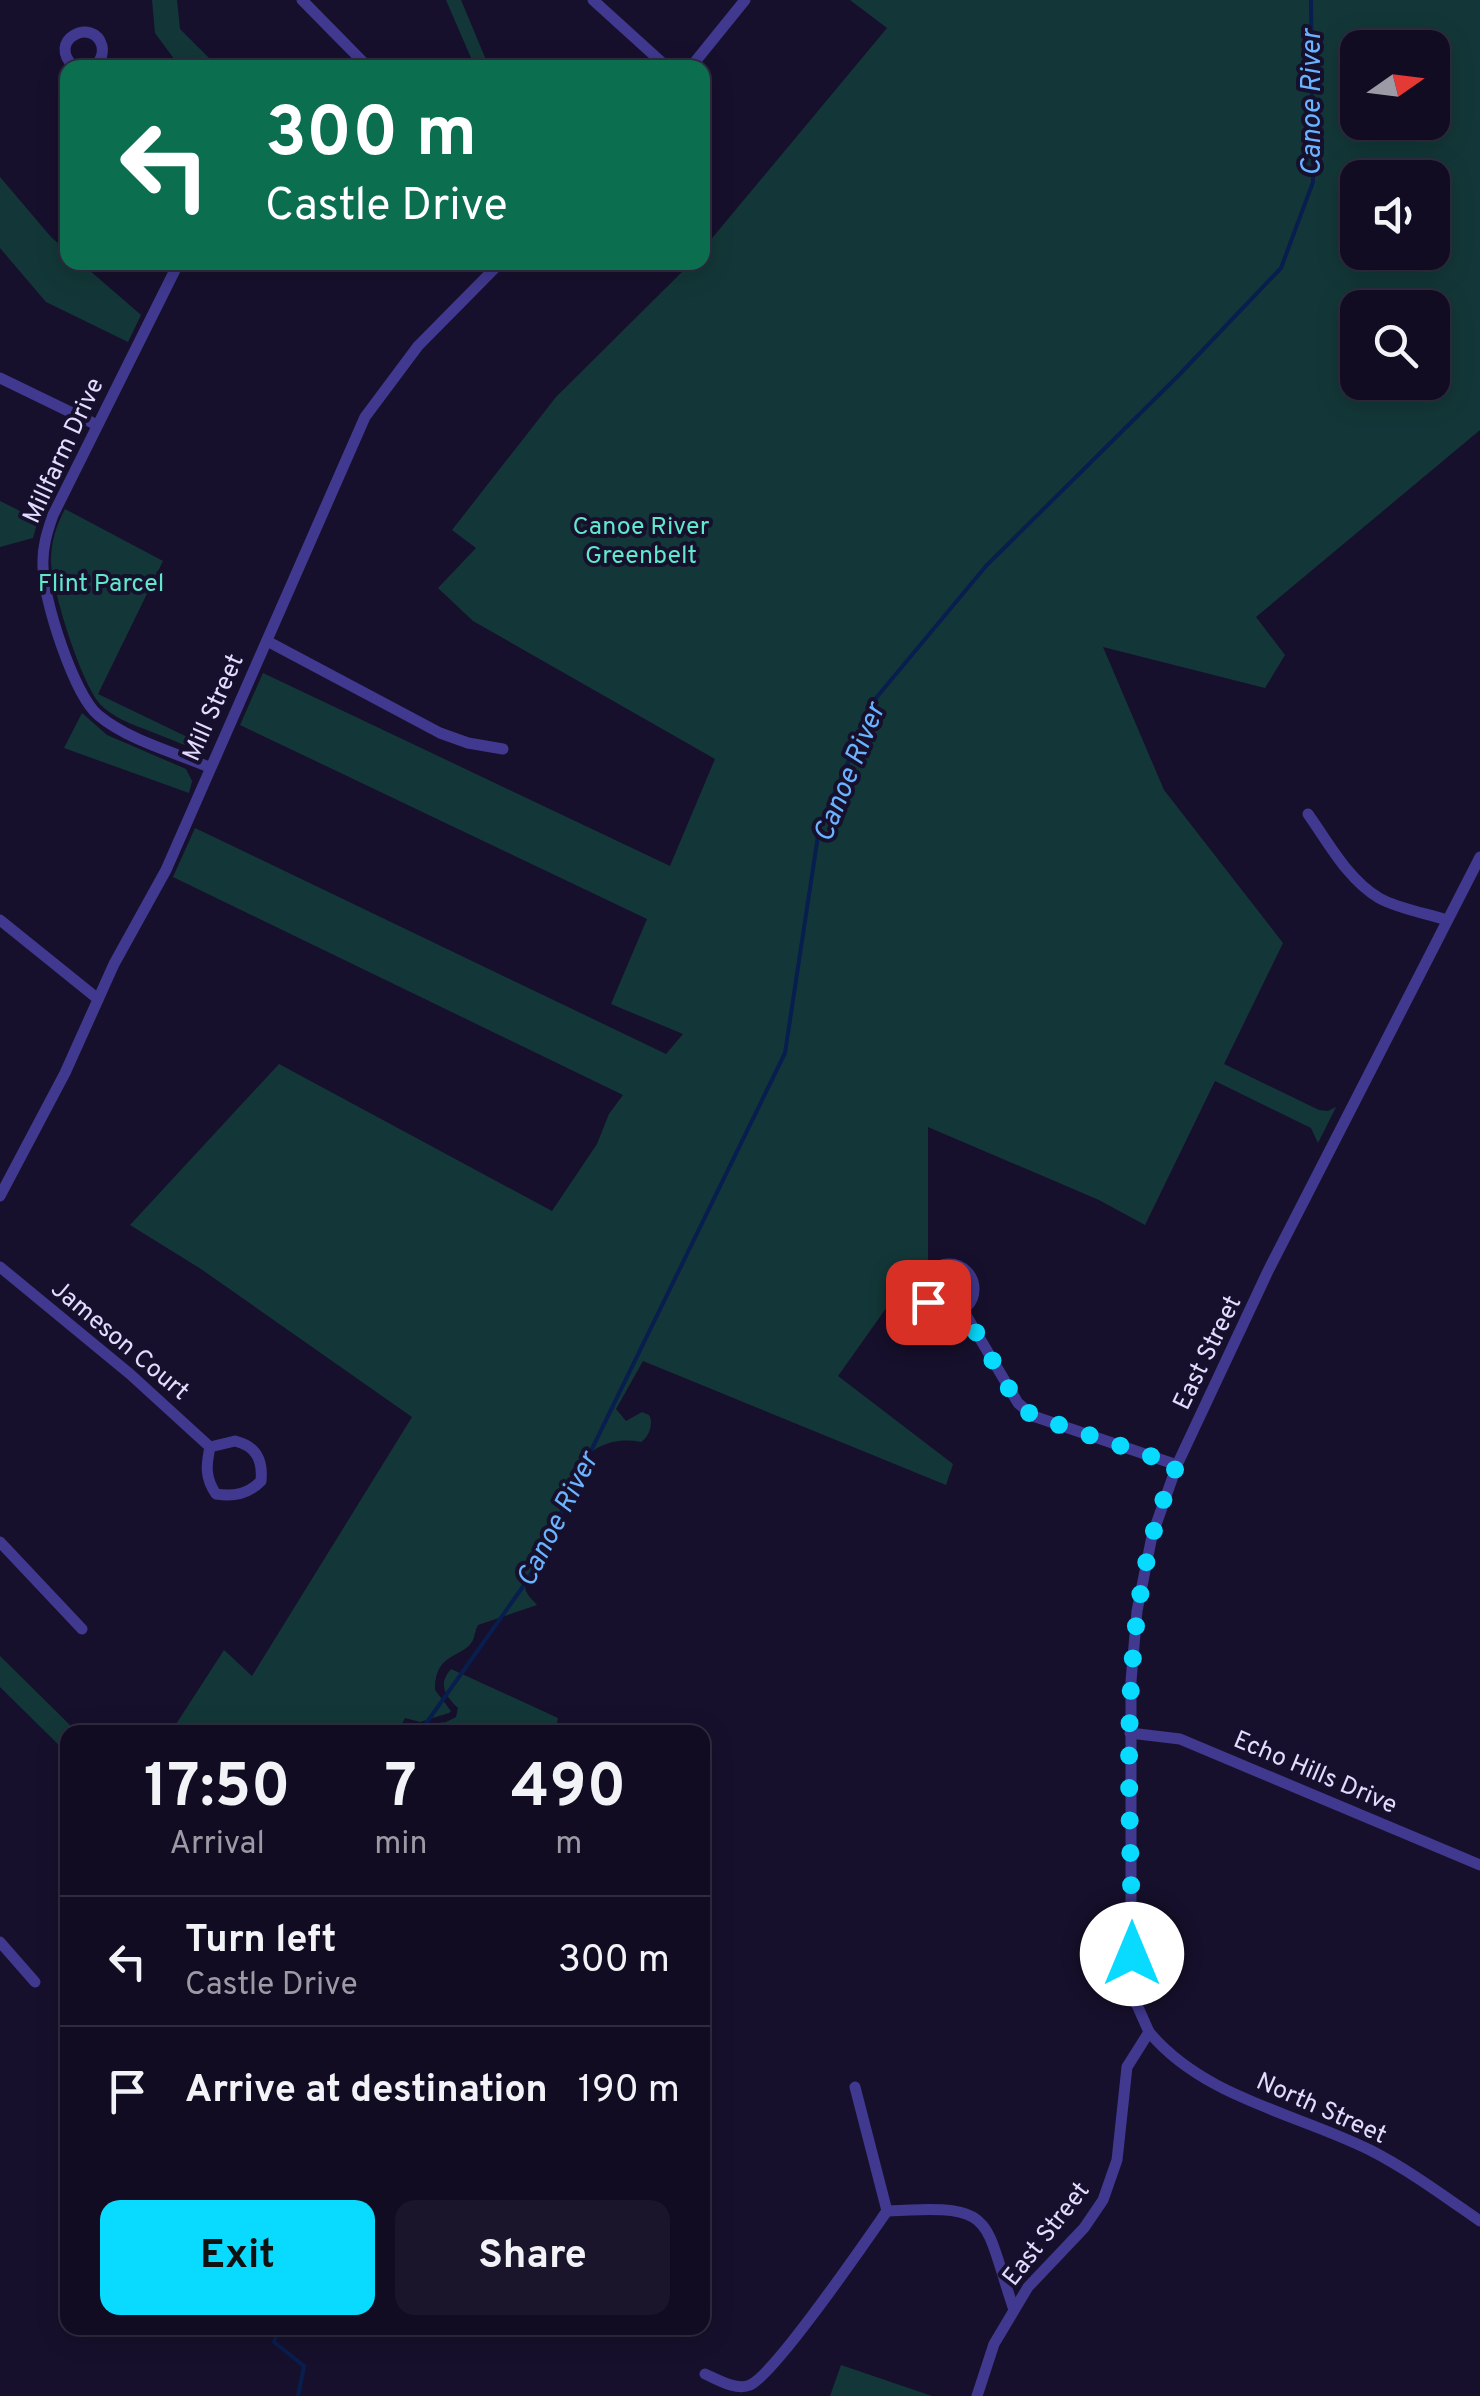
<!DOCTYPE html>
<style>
:root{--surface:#110c22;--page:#1a152a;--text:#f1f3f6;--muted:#9c9ba5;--line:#302c40;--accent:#08dbff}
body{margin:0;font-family:Overpass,sans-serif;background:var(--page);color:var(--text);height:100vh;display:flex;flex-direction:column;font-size:38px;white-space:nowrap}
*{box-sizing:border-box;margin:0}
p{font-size:32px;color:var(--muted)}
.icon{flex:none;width:55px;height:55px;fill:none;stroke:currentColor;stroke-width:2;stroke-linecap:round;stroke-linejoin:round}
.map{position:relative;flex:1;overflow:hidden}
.side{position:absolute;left:60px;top:1725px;width:650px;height:610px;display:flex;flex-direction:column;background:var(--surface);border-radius:20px;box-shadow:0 5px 25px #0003,0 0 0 2px var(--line)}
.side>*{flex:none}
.banner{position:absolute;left:60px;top:60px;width:650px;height:210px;border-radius:20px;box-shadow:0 5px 25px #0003,0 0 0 2px var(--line);background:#0b6e4f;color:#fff;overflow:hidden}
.needle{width:65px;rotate:76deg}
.tools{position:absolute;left:1340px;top:30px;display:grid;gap:20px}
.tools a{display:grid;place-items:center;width:110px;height:110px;border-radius:20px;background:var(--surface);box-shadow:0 5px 25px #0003,0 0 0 2px var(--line);font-size:50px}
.pin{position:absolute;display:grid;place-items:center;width:85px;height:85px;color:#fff;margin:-42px;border-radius:20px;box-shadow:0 5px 15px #0006}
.me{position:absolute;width:110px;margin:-55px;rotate:0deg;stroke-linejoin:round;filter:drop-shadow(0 0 8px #0008)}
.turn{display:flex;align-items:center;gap:35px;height:210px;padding:0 40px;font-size:45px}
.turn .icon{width:130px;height:130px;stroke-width:2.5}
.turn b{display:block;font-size:70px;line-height:85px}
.eta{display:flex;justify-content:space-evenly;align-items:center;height:170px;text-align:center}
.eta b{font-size:60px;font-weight:700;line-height:70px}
.button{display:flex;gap:20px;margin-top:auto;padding:20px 40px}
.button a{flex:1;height:115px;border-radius:20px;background:var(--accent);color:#111;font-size:40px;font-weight:700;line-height:115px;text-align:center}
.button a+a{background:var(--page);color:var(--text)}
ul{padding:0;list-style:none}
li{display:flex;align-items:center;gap:30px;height:130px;padding:0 40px;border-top:2px solid var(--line)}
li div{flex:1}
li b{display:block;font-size:38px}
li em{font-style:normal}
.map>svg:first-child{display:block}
.green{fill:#133738;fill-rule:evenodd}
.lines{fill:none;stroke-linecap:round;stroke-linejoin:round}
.stream{stroke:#081e4e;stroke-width:4}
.minor{stroke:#40398f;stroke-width:11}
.route{stroke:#08dbff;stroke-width:18;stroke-dasharray:0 32.4}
.labels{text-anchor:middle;stroke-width:8;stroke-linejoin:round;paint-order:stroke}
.street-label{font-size:25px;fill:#e2dcff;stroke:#17102d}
.park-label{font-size:25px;fill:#60e7cc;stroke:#17102d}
.water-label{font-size:28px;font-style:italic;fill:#6ab3ff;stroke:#17102d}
</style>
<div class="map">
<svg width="1480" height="2396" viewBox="0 0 1480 2396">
<rect width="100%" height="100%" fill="#17102d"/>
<g class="green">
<polygon points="152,0 177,0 180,29 218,67 180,67 155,33"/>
<polygon points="446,0 461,0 489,67 475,67"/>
<path d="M 850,0 L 1480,0 L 1480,430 L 1256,617 L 1285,655 L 1265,688 L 1103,647 L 1164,790 L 1283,943 L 1224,1064 L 1319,1110 L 1328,1111 L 1336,1107 L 1318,1143 L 1311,1128 L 1215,1081 L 1145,1225 L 1099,1200 L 928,1127 L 928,1264 L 920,1278 L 909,1276 L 838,1376 L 953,1464 L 946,1485 L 643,1361 L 616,1409 L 626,1421 L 642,1412 L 649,1415 C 654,1423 649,1437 641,1442 C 616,1437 587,1445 577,1473 C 575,1480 577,1489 574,1496 C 569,1509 556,1515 554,1529 C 553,1537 556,1544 552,1552 C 545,1565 525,1567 525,1586 C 525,1594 533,1600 537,1605 L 478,1625 C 475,1630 475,1635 473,1640 C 464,1658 434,1652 435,1690 L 451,1711 L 449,1713 L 420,1722 L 405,1718 L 398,1732 L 171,1732 L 224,1650 L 252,1676 L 412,1417 L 201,1269 L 130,1225 L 279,1064 L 552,1211 L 597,1144 L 609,1114 L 623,1095 L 173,877 L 195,828 L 666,1054 L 683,1034 L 611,1004 L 647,919 L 240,725 L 263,673 L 670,866 L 715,759 L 473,621 L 438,588 L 476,548 L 452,530 L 556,397 L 691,263 L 702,262 L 703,249 L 887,28 ZM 1358,48 L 1432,48 L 1432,122 L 1358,122 ZM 1358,178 L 1432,178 L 1432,252 L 1358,252 ZM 1358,308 L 1432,308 L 1432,382 L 1358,382 Z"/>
<polygon points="0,177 51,237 67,251 68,262 81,263 141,315 128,342 46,302 0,248"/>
<polygon points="0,501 38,520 33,538 0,547"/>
<path d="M 65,509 L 163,561 L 98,694 L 206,746 C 191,751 177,741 162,736 C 141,727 117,721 101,705 C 81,684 52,590 51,561 C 51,542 56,526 65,509 Z"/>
<polygon points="82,713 107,735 186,769 192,781 189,793 64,748"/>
<polygon points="0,1656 77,1732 68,1732 67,1753 0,1687"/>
<path d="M 451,1669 L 558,1718 L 555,1732 L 404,1732 L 410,1726 L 446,1722 L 456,1717 L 458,1708 C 446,1696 437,1685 451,1669 Z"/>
<polygon points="841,2365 932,2396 830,2396"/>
</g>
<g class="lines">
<g class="stream">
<polyline points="420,1732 529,1578 785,1053 819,829 876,698 986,566 1179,375 1281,268 1313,182 1311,0"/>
<polyline points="278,2328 274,2342 304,2366 298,2396"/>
</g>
<g class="minor">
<polyline points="302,0 369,68"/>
<polyline points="593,0 668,68"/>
<path d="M 75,68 C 44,40 94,16 102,46 C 104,56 99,62 93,68"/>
<polyline points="690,68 745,0"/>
<path d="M 179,262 L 53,515 C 47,532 42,548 43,567 C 43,599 74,695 98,715 C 128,740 173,752 209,767"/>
<polyline points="0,378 97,425"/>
<polyline points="267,641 440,733 468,743 503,749"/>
<path d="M 1308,814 C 1328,842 1348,880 1379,898 C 1399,909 1425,913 1447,920"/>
<polyline points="0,920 98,999"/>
<polyline points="0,1196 65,1073 114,964 166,870 365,417 418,346 501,262"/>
<circle cx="949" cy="1289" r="25"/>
<polyline points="0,1267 130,1374 210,1447"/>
<polyline points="963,1310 1018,1403 1033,1416 1177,1465"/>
<path d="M 235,1441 C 256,1446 263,1460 261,1481 C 248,1494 234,1497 216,1494 C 205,1478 206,1466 210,1447 Z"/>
<polyline points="0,1542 82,1629"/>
<polyline points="1130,1733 1180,1739 1480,1865"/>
<polyline points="0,1942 35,1982"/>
<path d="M 1149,2032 C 1204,2098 1296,2113 1370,2150 C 1409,2170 1444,2196 1480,2221"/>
<path d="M 887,2211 C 998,2204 982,2216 1014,2310"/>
<path d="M 705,2374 C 717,2379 736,2391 750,2385 C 775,2374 866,2241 887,2211 L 855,2087"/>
<polyline points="977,2396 994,2344 1028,2287 1084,2228 1103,2200 1117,2160 1127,2067 1149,2032 1137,2005 1131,1978 1131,1681 1137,1611 1152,1536 1177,1465 1268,1271 1480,857"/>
</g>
</g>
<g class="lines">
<path class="route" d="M 928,1302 C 938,1313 949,1316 963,1310 L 1018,1404 L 1033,1416 L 1177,1465 C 1112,1613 1132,1795 1132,1954"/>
</g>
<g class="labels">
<g class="street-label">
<text transform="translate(62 450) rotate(-65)" y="9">Millfarm Drive</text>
<text transform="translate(212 707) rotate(-66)" y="9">Mill Street</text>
<text transform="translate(121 1339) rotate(40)" y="9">Jameson Court</text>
<text transform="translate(1206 1352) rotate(-64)" y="9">East Street</text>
<text transform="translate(1316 1771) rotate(23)" y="9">Echo Hills Drive</text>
<text transform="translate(1322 2107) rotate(24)" y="9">North Street</text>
<text transform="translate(1045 2233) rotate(-52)" y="9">East Street</text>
</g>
<g class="park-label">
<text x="641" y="534">Canoe River<tspan x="641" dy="29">Greenbelt</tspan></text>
<text x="101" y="591">Flint Parcel</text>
</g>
<g class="water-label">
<text transform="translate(1310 103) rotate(-90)" y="10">Canoe River</text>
<text transform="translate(848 772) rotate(-68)" y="10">Canoe River</text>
<text transform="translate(556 1519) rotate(-63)" y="10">Canoe River</text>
</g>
</g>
</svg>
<div class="tools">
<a><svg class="needle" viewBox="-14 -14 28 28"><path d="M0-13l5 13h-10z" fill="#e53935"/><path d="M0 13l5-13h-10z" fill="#9c9ba5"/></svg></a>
<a><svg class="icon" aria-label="sound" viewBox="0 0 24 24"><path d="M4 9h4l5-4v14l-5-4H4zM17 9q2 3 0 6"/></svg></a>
<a><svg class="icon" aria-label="search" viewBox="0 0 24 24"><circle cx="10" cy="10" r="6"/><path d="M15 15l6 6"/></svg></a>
</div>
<div class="pin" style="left:928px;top:1302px;background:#d93025"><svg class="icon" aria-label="arrive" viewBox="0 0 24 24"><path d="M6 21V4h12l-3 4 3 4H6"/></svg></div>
<svg class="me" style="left:1132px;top:1954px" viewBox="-20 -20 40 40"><circle r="19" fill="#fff"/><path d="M0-13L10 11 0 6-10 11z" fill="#08dbff"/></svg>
<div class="banner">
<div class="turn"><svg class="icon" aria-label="left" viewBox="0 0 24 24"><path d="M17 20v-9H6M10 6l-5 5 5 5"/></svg><div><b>300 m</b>Castle Drive</div></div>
</div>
<section class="side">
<div class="eta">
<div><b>17:50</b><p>Arrival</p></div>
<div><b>7</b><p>min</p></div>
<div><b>490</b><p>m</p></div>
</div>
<ul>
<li><svg class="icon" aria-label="left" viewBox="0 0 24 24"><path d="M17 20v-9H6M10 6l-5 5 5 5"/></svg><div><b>Turn left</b><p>Castle Drive</p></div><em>300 m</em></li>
<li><svg class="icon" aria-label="arrive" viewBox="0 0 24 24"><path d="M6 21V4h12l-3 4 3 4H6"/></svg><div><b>Arrive at destination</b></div><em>190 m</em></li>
</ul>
<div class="button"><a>Exit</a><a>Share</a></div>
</section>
</div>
